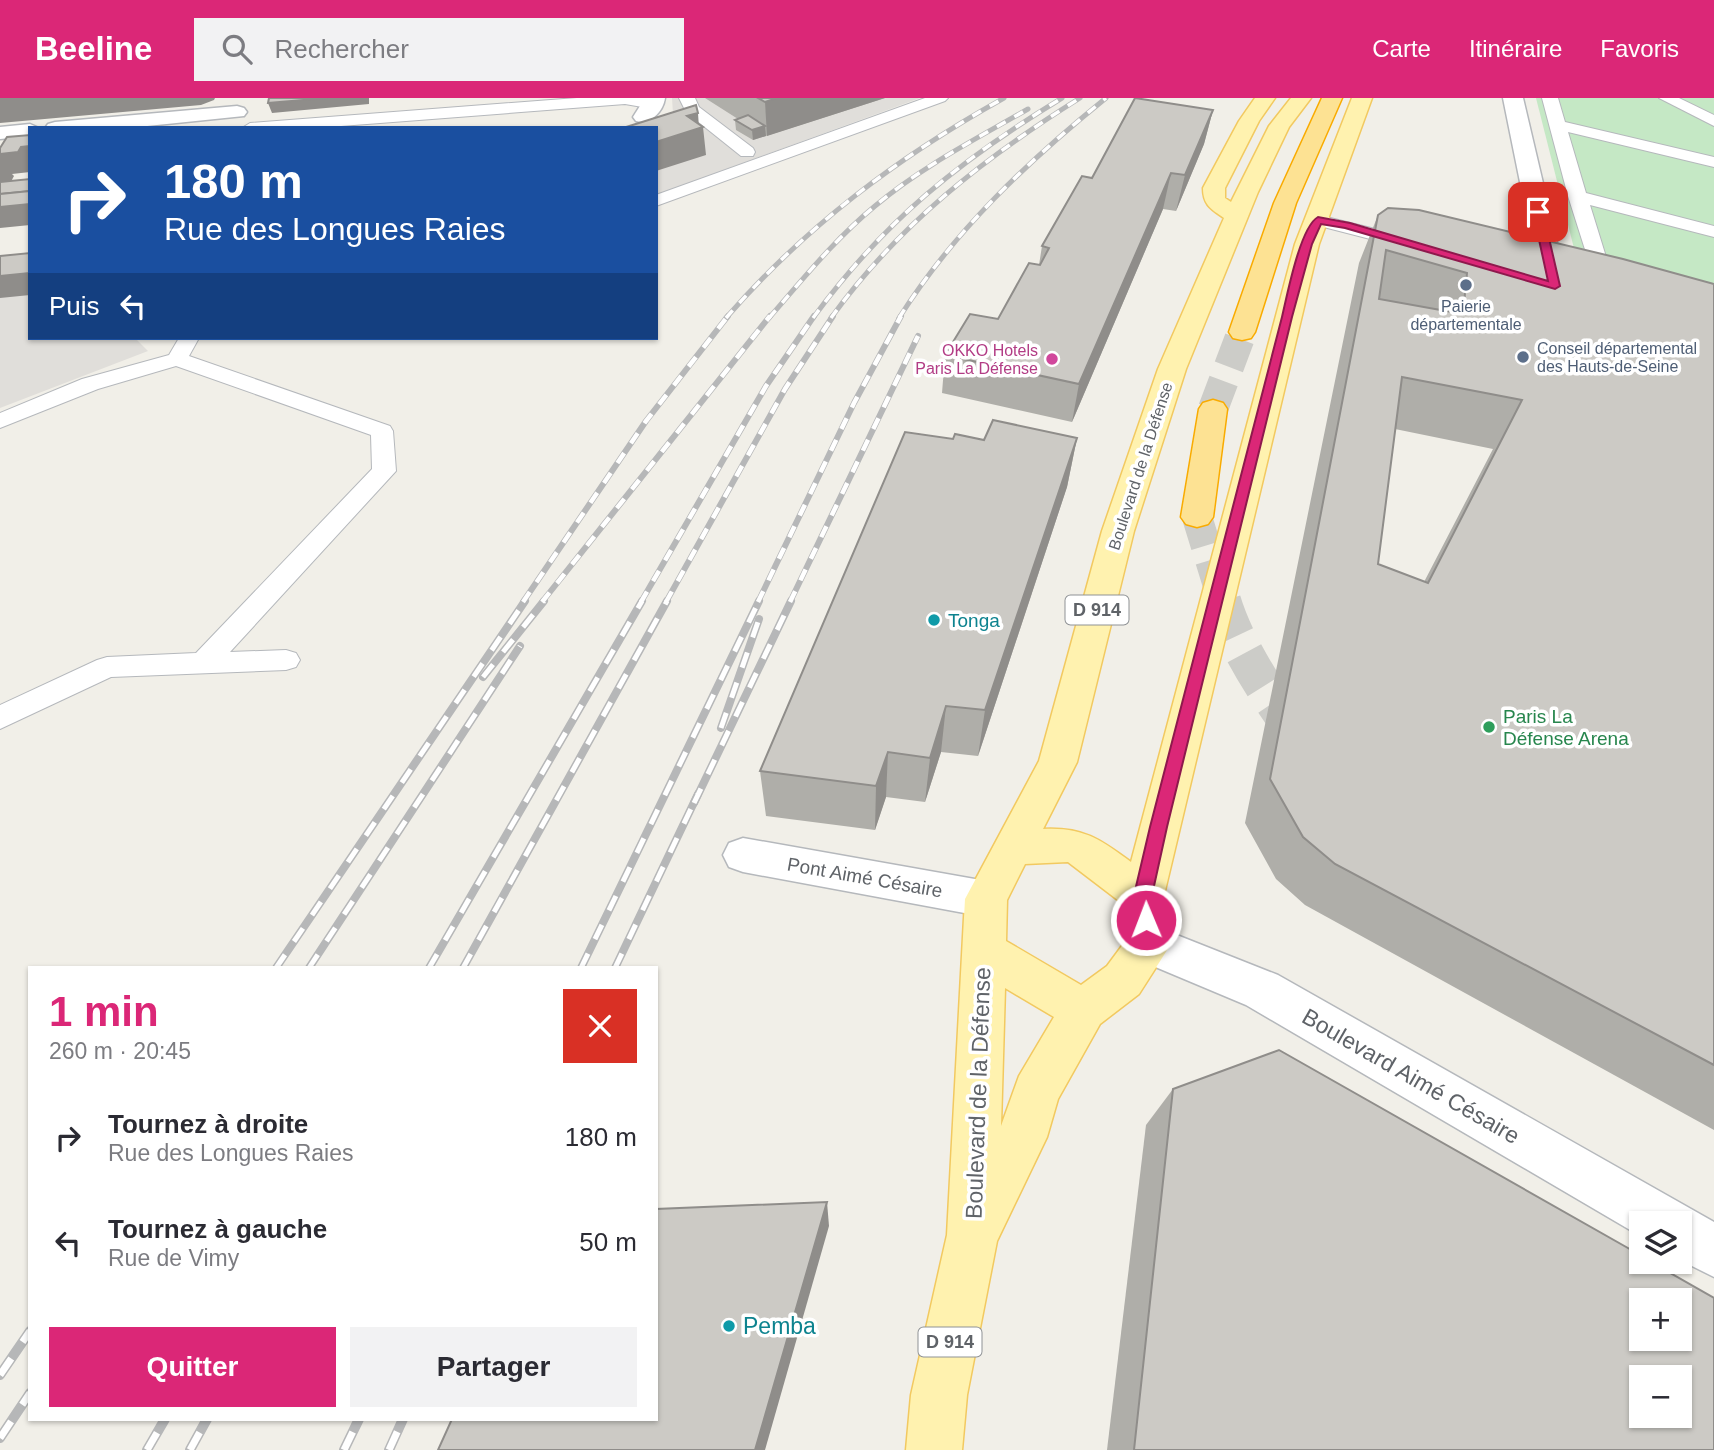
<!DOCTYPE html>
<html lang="fr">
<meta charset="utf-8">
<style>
:root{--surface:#fff;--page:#f2f2f3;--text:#2b2b33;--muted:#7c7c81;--accent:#db2777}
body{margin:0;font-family:Helvetica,sans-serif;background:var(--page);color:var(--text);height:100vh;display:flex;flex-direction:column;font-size:26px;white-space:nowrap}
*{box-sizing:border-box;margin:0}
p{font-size:23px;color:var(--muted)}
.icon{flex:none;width:38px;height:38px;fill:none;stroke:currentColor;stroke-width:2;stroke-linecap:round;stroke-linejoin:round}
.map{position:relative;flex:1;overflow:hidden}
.details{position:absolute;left:28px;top:868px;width:630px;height:455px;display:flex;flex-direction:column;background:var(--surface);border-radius:0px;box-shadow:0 2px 5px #0004}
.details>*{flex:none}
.guide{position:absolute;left:28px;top:28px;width:630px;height:214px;border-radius:0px;box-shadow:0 2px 5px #0004;background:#1a4fa0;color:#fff;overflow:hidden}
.fabs{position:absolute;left:1629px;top:1113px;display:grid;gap:14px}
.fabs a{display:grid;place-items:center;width:63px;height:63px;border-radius:0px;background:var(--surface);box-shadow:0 2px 5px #0004;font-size:35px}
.pin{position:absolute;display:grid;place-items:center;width:60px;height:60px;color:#fff;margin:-30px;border-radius:14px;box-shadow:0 4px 10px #0006}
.me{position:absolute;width:77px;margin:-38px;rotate:359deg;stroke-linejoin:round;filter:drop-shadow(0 0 5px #0008)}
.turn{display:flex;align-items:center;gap:24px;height:147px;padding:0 21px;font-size:32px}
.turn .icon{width:91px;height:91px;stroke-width:2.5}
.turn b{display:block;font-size:49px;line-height:60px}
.then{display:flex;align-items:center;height:66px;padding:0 21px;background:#0003;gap:14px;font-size:26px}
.round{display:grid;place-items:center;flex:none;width:74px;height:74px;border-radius:0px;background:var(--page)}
.summary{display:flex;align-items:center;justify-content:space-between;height:119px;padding:0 21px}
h1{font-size:42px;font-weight:700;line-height:52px;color:var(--accent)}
.action{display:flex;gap:14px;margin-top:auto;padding:14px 21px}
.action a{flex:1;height:80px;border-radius:0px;background:var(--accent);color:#fff;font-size:28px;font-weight:700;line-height:80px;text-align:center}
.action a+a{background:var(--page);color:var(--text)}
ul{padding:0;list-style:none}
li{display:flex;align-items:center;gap:21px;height:105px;padding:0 21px}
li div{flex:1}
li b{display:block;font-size:26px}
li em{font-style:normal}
header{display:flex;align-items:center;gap:42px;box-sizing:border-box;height:98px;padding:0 35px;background:var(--accent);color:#fff}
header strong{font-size:33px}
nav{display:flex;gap:38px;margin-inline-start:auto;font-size:24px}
.search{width:490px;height:63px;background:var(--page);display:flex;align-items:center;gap:18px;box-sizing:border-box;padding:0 24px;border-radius:0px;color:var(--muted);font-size:26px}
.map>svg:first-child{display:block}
.industrial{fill:#e0deda}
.green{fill:#c5e8c5}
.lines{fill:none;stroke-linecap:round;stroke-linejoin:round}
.motorway-tunnel-far1{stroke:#ccccc8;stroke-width:30;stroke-dasharray:30 15;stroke-linecap:butt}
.motorway-tunnel{stroke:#ccccc8;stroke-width:38;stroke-dasharray:38 19;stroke-linecap:butt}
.service-casing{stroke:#b5b8bc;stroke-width:2}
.minor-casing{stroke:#b5b8bc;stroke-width:3}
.tertiary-casing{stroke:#b5b8bc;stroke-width:3}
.primary-casing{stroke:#f2c960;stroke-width:3}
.motorway-casing{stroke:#f9ab00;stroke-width:3}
.service{fill:#fff;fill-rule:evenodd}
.minor{fill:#fff;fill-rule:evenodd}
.tertiary{fill:#fff;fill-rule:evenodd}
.primary{fill:#fff2af;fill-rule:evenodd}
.motorway{fill:#fde293;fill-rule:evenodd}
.rail-far3-casing{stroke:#b6b7b8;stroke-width:5}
.rail-far2-casing{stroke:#b6b7b8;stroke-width:6}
.rail-far1-casing{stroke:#b6b7b8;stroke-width:8}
.rail-casing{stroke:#b6b7b8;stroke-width:10}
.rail-far3{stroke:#fff;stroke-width:3.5;stroke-dasharray:10;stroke-linecap:butt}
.rail-far2{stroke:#fff;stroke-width:4.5;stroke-dasharray:12;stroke-linecap:butt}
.rail-far1{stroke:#fff;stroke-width:5;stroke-dasharray:16;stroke-linecap:butt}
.rail{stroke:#fff;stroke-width:7;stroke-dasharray:20;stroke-linecap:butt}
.wall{fill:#afaea9;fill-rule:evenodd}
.shaded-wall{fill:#8f8d8a}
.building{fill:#cccac5;stroke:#8f8d8a;stroke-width:2;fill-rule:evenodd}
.route{fill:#db2777;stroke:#8e194d;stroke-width:2}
.service-dot{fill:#5c6f8a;stroke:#fff;stroke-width:2.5}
.hotel-dot{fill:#d1479c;stroke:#fff;stroke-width:2.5}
.culture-dot{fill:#0f9aa8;stroke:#fff;stroke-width:2.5}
.leisure-dot{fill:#2e9e5b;stroke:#fff;stroke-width:2.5}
.labels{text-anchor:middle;stroke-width:7;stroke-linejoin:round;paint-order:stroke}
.far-service-label{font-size:16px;fill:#4e5e75;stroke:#fff}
.far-hotel-label{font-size:16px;fill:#b23c85;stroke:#fff;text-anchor:end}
.far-street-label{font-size:16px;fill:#5f6368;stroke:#fff}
.shield{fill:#fff;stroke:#8f9295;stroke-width:2}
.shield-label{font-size:18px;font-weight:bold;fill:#5f6368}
.culture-label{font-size:19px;fill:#0d838f;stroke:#fff;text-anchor:start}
.leisure-label{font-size:19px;fill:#27864d;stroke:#fff;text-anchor:start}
.street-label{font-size:19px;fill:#5f6368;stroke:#fff}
.near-street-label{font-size:23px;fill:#5f6368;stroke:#fff}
.near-culture-label{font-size:23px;fill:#0d838f;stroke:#fff;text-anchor:start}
</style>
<header>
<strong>Beeline</strong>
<div class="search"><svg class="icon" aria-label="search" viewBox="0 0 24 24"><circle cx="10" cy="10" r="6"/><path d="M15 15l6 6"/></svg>Rechercher</div>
<nav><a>Carte</a><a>Itinéraire</a><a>Favoris</a></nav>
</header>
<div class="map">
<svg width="1714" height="1352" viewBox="0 0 1714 1352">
<rect width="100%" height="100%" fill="#f1efe8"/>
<g class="industrial">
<polygon points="672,0 920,0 656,97 656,37 674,31"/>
<polygon points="30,167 30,240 135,240 148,253 0,310 0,170"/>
</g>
<polygon class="green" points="1536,0 1714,0 1714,223 1583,186"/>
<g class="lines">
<g class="motorway-tunnel-far1">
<polyline points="1213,311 1242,234"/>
<polyline points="1197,419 1223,504"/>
</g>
<path class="motorway-tunnel" d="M 1222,503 C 1236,550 1271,601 1300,641"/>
<g class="service-casing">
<g id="service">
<polygon points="577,0 646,0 660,3 662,6 654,11 625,6 315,30 242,30 250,25"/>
<polygon points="679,0 695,0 699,9 753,50 755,54 753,58 741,58 686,14"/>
<polygon points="925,0 948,0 945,3 656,108 656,97"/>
<polygon points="1542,0 1558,0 1565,24 1714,59 1714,69 1568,34 1586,95 1714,128 1714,139 1590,107 1611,175 1623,179 1626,183 1616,189 1595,183 1568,98"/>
<polygon points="1659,0 1679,0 1714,17 1714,28"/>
<polygon points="1318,117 1416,141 1418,145 1409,151 1312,126 1309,122"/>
<polygon points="179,240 199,240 189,258 390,328 393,333 396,373 230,554 286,552 296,555 300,562 296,569 286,572 111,579 0,631 0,607 97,562 107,559 196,555 372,371 371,337 176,268 98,291 0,330 0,315 82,281 169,257"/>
</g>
</g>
<g class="minor-casing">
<g id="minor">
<path d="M 645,0 L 665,0 C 663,14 650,27 636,23 L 633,19 Z"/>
<path d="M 1503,0 L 1523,0 L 1566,183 L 1574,190 L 1570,195 C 1559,198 1548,197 1541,188 Z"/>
<polygon points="237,8 244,10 247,14 244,18 128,30 45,30 48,26 55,24"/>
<polygon points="30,26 39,30 30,30 30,38 0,41 0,29"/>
<polygon points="743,740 986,783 1001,788 1007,801 1001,814 986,819 743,774 729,769 723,757 729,745"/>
</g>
</g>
<g class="tertiary-casing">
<polygon id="tertiary" points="1149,826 1278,877 1714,1124 1714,1179 1680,1162 1680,1125 1642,1125 1642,1139 1246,907 1134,860 1127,846 1134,832"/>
</g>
<g class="primary-casing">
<path id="primary" d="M 1255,0 L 1275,0 L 1259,23 L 1225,90 L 1225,100 L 1231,104 L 1269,28 L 1291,0 L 1311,0 L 1289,29 L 1258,94 L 1186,271 L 1134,433 L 1077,664 L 1043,731 C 1083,729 1100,741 1131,764 L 1295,146 L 1352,0 L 1372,0 L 1319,146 L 1164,797 L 1171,846 L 1139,896 L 1100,926 L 1058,1001 L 1047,1039 L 997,1143 L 967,1297 L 962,1352 L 906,1352 L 911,1297 L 947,1137 L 965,801 L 1039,663 L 1102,433 L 1158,271 L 1224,120 C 1211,111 1203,107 1203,90 L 1239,23 ZM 1068,764 L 1123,806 L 1127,841 L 1107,868 L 1081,887 L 1006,843 L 1007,802 L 1025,766 ZM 1005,890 L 1054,919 L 1019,978 L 1001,1028 Z"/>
</g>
<g class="motorway-casing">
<g id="motorway">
<polygon points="1322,0 1342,0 1296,105 1255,234 1251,240 1242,242 1233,240 1229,234 1274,105"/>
<polygon points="1213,302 1223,305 1227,311 1213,419 1208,426 1197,429 1186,426 1181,419 1199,311 1203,305"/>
</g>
</g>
<use href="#service" class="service"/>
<use href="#minor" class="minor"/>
<use href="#tertiary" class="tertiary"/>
<use href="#primary" class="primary"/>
<use href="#motorway" class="motorway"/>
<g class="rail-far3-casing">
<g id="rail-far3">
<path d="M 726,220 C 806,128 898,59 1004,0"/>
<path d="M 769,220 C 803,181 835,141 875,108 C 921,69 976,41 1028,11"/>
<path d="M 813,220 C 884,123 960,62 1062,0"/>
<path d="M 831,220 C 898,127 984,60 1080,0"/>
<path d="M 899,220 C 954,133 1027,64 1106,0"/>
</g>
</g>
<g class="rail-far2-casing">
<g id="rail-far2">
<polyline points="523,504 646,323 728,218"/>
<polyline points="542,504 770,218"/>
<polyline points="641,504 766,288 814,218"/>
<polyline points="666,504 785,291 833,218"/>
<polyline points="758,504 854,305 901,218"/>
<polyline points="790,504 918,238"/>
</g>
</g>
<g class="rail-far1-casing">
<g id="rail-far1">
<polyline points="483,579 544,503"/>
<polyline points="721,630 759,521"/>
<polyline points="694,705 791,503"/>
<polyline points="276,870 525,503"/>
<polyline points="309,870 520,548"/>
<polyline points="429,870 642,503"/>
<polyline points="463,870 667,503"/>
<polyline points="581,870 759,503"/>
<polyline points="615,870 698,696"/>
</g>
</g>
<g class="rail-casing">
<g id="rail">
<polyline points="0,1277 30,1233"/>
<polyline points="0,1340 30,1295"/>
<polyline points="147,1352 165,1321"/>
<polyline points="190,1352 207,1321"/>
<polyline points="344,1352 359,1321"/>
<polyline points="389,1352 403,1321"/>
</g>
</g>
<use href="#rail-far3" class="rail-far3"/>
<use href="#rail-far2" class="rail-far2"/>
<use href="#rail-far1" class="rail-far1"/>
<use href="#rail" class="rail"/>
</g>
<g class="wall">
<polygon points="705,0 885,0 753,42 736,32 735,22 738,21"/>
<polygon points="1213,12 1204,46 1176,113 1163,111 1072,324 942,295 945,257 998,221 1039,167 1042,148 1092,80"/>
<path d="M 1378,117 L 1714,186 L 1714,1032 L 1305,807 L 1276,781 L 1245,725 L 1359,165 ZM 1395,331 L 1493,351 L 1424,484 L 1378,466 Z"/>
<polygon points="1077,340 1067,389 978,658 941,654 925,704 886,699 875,732 766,718 760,673 953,341 984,342"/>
<polygon points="1173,991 1714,1352 1107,1352 1146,1027"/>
</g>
<g class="shaded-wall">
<polygon points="0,0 215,0 214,2 201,7 0,25"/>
<polygon points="327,0 369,0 369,6 272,15 268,5"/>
<polygon points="777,0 885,0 767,38 765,4"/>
<polygon points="1213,12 1204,46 1176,113 1185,77"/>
<polygon points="698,15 699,30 703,29 706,57 656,73 656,44 687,18"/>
<polygon points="765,28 766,38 753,42 752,32"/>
<polygon points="30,48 30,74 12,76 14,78 0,104 0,56 21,49"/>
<polygon points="1171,75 1163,111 1072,324 1079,286"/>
<polygon points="30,103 30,127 0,130 0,106"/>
<polygon points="30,175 30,197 0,200 0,178"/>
<polygon points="1077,340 1067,389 978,658 985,612"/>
<polygon points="946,608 941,654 925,704 930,660"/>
<polygon points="888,654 886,699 875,732 876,688"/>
<polygon points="827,1104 829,1128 765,1352 755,1352"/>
</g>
<g class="building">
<polygon points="269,0 327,0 268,5"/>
<polygon points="758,0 777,0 765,4"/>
<polygon points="1135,0 1213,12 1185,77 1171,75 1079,286 945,257 970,216 998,221 1029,165 1040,167 1049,150 1042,148 1082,78 1092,80"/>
<polygon points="696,7 698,15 687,18 703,29 656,44 656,30 623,30"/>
<polygon points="748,17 765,28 752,32 735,22"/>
<polygon points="30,37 30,48 21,49 18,54 0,56 0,50 7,39"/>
<polygon points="30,81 30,93 0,96 0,84"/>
<polygon points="30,93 30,106 0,109 0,96"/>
<path d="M 1388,110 L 1419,112 L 1623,161 L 1714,186 L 1714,967 L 1335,766 L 1303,739 L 1270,681 L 1378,117 ZM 1386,152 L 1467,175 L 1463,216 L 1379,201 ZM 1402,279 L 1522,302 L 1428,485 L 1378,466 Z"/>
<polygon points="30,155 30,175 0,178 0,158"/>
<polygon points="993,322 1077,340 985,612 946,608 930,660 888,654 876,688 760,673 905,334 953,341 955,336 984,342"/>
<path d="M 1279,952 L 1642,1158 L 1642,1164 L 1651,1164 L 1714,1200 L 1714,1352 L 1134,1352 L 1173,991 ZM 1642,1202 L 1680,1202 L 1680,1241 L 1642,1241 ZM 1642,1279 L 1680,1279 L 1680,1318 L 1642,1318 Z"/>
<polygon points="827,1104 755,1352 438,1352 452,1321 656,1321 656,1111"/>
</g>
<path class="route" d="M 1538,112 L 1543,114 L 1560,188 L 1555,191 L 1345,130 L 1321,126 L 1312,146 L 1292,219 L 1167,729 L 1152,797 L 1155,822 L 1152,827 L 1146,829 L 1140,827 L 1134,797 L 1150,729 L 1282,219 C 1287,198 1300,129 1318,119 L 1350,125 L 1548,183 L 1533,114 Z"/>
<g class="service-dot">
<circle cx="1466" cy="187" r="7"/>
<circle cx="1523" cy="259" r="7"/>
</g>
<circle class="hotel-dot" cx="1052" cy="261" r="7"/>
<g class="culture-dot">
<circle cx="934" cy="522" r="7"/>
<circle cx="729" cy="1228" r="7"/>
</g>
<circle class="leisure-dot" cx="1489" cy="629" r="7"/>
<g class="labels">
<g class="far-service-label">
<text x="1466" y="214">Paierie<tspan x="1466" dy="18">départementale</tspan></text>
<text x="1537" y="256" text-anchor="start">Conseil départemental<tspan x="1537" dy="18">des Hauts-de-Seine</tspan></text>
</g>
<g class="far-hotel-label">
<text x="1038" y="258">OKKO Hotels<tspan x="1038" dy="18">Paris La Défense</tspan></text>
</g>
<g class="far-street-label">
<text transform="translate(1140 368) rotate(-72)" y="6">Boulevard de la Défense</text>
</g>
<g class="shield">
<rect x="1065.5" y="497.5" width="63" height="29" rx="5"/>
<rect x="918.5" y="1229.5" width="63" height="29" rx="5"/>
</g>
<g class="shield-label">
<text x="1097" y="518">D 914</text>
<text x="950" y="1250">D 914</text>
</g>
<g class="culture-label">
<text x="948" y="529">Tonga</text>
</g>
<g class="leisure-label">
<text x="1503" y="625">Paris La<tspan x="1503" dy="22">Défense Arena</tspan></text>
</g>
<g class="street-label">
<text transform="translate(865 779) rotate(10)" y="7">Pont Aimé Césaire</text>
</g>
<g class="near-street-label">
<text transform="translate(1411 978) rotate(30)" y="8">Boulevard Aimé Césaire</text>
<text transform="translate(978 995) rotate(-88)" y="8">Boulevard de la Défense</text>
</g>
<g class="near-culture-label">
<text x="743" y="1236">Pemba</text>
</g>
</g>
</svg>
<div class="fabs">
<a><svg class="icon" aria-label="layers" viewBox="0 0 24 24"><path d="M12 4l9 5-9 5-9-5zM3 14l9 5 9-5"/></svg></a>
<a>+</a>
<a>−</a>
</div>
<div class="pin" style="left:1538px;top:114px;background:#d93025"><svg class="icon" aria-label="arrive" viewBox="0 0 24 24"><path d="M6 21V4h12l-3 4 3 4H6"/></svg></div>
<svg class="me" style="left:1146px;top:822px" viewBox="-20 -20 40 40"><circle r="17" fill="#db2777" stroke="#fff" stroke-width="3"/><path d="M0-11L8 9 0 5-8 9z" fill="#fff"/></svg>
<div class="guide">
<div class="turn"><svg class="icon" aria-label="right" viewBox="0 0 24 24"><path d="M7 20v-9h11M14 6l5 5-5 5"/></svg><div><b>180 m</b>Rue des Longues Raies</div></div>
<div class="then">Puis<svg class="icon" aria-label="left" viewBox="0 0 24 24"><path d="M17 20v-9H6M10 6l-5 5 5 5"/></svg></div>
</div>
<section class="details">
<div class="summary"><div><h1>1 min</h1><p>260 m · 20:45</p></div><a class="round" style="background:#d93025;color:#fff"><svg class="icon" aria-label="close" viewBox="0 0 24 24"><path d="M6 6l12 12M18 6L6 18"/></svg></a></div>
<ul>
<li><svg class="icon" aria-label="right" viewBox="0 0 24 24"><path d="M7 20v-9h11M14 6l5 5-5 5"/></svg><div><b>Tournez à droite</b><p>Rue des Longues Raies</p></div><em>180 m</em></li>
<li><svg class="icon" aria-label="left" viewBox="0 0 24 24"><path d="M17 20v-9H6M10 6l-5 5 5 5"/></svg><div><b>Tournez à gauche</b><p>Rue de Vimy</p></div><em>50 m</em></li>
</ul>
<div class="action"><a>Quitter</a><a>Partager</a></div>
</section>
</div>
